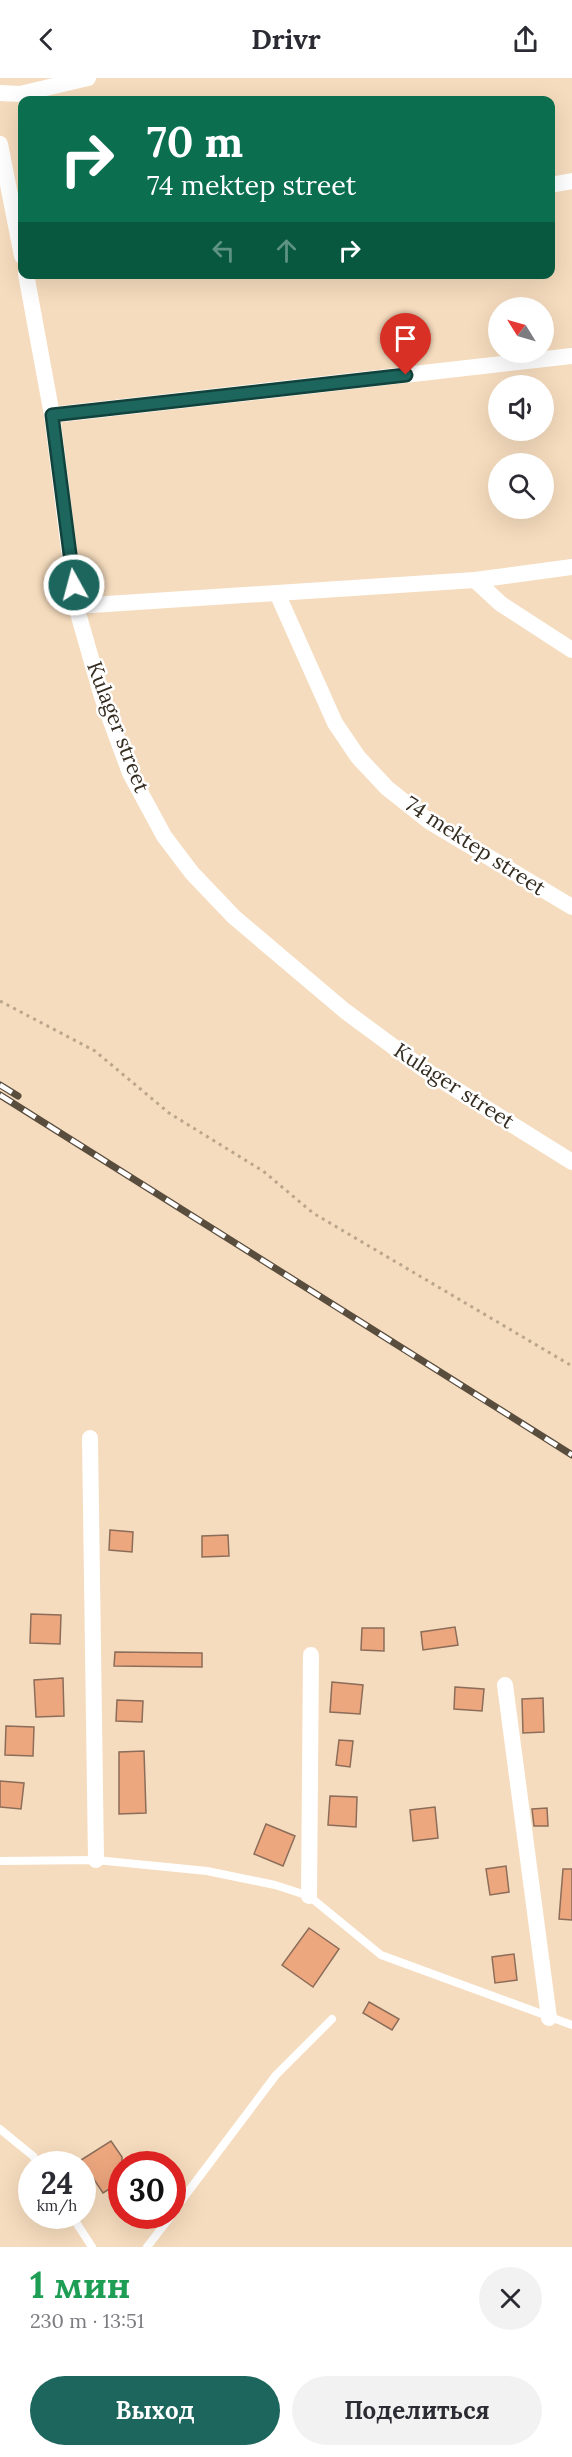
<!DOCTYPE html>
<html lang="ru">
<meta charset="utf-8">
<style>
:root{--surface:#fff;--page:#f2f2f3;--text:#2b2b33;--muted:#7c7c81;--accent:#1c665d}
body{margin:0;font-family:Lora,serif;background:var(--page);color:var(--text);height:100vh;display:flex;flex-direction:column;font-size:22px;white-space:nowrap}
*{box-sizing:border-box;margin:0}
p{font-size:20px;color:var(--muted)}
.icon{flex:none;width:33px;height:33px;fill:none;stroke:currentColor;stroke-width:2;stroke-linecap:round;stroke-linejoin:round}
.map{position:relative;height:2169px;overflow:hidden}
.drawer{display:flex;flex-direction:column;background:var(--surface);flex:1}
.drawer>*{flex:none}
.hud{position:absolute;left:18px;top:18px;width:537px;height:183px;border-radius:12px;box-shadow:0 6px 24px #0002;background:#0b6e4f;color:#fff;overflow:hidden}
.needle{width:39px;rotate:307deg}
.controls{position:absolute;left:488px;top:219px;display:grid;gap:12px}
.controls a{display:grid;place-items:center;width:66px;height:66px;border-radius:50%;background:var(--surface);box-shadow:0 6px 24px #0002;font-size:30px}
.speed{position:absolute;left:18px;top:2073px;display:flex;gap:12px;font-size:30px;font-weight:700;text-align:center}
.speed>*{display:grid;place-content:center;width:78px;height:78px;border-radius:50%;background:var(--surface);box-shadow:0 6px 24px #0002;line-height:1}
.speed small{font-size:15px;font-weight:400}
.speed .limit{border:9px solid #d22;background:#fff;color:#111}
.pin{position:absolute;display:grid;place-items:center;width:51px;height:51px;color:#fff;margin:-62px -26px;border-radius:50% 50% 50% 0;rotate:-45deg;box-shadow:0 0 6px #0007}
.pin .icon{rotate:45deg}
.me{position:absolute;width:66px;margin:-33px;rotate:353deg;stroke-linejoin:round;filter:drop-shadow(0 0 4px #0008)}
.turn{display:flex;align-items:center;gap:21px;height:126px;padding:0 30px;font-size:27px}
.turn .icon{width:78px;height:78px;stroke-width:2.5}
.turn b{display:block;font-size:42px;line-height:51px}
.lanes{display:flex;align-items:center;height:57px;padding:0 30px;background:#0003;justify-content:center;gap:30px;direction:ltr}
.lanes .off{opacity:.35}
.round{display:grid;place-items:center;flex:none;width:63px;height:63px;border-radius:32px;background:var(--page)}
.overview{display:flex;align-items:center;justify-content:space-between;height:102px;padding:0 30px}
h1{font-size:36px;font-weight:800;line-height:45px;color:#1e9e55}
.cta{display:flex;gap:12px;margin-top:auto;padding:12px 30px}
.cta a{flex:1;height:69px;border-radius:36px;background:var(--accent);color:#fff;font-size:24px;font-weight:800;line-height:69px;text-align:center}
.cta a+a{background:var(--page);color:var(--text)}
header{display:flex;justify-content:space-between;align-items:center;height:78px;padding:0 30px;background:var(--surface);font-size:27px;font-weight:800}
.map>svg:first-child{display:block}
.building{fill:#eda77e;stroke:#8c6d5a;stroke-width:1.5}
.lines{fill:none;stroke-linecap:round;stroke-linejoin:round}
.path{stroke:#baa58d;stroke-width:3;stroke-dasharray:3 4.5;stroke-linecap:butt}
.lane{stroke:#fff;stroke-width:8}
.street{stroke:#fff;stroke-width:16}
.rail-casing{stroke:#594d3e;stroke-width:7}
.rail{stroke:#fff;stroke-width:4.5;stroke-dasharray:14;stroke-linecap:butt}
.route-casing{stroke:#12423c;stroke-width:15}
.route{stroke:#1c665d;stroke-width:10}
.labels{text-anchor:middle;stroke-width:5;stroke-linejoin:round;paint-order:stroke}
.street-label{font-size:21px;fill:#352c20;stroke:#fff}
</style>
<header><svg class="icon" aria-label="back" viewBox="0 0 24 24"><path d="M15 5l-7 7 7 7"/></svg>Drivr<svg class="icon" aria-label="share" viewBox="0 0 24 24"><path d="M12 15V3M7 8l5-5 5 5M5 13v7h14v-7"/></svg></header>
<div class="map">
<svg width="572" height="2169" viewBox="0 0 572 2169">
<rect width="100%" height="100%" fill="#f6dcbe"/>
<g class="building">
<polygon points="110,1452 133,1454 132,1474 109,1472"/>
<polygon points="228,1457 229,1478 202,1479 202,1458"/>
<polygon points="31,1536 61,1537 60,1566 30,1565"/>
<polygon points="455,1549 458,1567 423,1572 421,1554"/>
<polygon points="362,1550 384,1550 384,1573 361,1572"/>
<polygon points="115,1574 202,1575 202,1589 114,1588"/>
<polygon points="63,1600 64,1638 36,1639 34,1602"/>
<polygon points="332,1604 363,1607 360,1636 330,1634"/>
<polygon points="455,1609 484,1611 482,1633 454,1631"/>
<polygon points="543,1620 544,1654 523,1655 522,1621"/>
<polygon points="117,1622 143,1623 142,1644 116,1643"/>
<polygon points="6,1648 34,1649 33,1678 5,1677"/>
<polygon points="339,1662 353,1663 350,1689 336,1687"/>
<polygon points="144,1673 146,1735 119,1736 119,1674"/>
<polygon points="0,1703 24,1705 21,1731 0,1729"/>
<polygon points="330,1718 357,1719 356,1749 328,1747"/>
<polygon points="435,1729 438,1760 413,1763 410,1732"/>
<polygon points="547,1730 548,1748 534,1748 532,1731"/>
<polygon points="266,1746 295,1758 283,1788 254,1776"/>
<polygon points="506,1788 509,1814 490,1817 486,1791"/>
<polygon points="563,1791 572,1791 572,1842 559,1841"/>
<polygon points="309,1850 339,1871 313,1909 282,1887"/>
<polygon points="514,1876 517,1902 495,1905 492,1879"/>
<polygon points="369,1924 399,1941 392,1952 363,1935"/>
<polygon points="111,2063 122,2079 122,2103 103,2115 81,2082"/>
</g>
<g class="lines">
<polyline class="path" points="0,923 95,973 169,1035 263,1093 313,1135 572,1288"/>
<g class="lane">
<polyline points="0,1783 96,1782 207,1793 275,1807 309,1818 381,1877 572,1947"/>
<polyline points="0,2051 33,2078 39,2086"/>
<polyline points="172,2135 276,1997 332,1941"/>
<polyline points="72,2138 92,2169"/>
<polyline points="147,2169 171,2138"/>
</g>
<g class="street">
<polyline points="0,15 20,16 88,0"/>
<polyline points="0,66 22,178"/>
<polyline points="550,107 572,103"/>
<polyline points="26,196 52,337 76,528 102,619 130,695 164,758 192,795 234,839 345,933 425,992 572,1084"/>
<polyline points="52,337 572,278"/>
<polyline points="475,502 501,526 572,572"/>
<polyline points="277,515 335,645 358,679 387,710 430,744 572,829"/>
<polyline points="76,528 475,502 572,489"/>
<polyline points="90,1360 96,1782"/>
<polyline points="505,1607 549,1940"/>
<polyline points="309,1818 311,1577"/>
</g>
<g class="rail-casing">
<g id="rail">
<polyline points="0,1007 18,1018"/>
<polyline points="0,1017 572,1377"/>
</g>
</g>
<use href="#rail" class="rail"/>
</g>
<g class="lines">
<g class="route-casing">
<polyline id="route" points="74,507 52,337 406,297"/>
</g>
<use href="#route" class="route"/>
</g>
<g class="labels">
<g class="street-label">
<text transform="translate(118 649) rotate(69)" y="7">Kulager street</text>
<text transform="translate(475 768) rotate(33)" y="7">74 mektep street</text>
<text transform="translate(454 1008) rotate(33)" y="7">Kulager street</text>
</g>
</g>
</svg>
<div class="controls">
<a><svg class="needle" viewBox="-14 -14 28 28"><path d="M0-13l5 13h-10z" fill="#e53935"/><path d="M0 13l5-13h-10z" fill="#7c7c81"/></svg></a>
<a><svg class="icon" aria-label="sound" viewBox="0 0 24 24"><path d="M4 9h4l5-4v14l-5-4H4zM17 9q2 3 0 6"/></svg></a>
<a><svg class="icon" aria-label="search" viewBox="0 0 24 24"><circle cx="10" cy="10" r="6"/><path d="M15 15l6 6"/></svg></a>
</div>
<div class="speed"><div>24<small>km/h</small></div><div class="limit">30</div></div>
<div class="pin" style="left:406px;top:297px;background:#d93025"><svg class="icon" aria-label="arrive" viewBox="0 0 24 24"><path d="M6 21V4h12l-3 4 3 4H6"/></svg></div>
<svg class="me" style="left:74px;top:507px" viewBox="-20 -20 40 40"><circle r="17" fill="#1c665d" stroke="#fff" stroke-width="3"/><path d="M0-11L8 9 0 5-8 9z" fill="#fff"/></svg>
<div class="hud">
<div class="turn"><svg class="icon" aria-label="right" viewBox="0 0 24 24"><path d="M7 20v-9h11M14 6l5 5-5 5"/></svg><div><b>70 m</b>74 mektep street</div></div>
<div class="lanes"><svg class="icon off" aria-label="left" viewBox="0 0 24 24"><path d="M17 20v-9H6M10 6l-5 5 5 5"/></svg><svg class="icon off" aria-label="ahead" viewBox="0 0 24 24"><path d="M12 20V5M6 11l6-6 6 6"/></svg><svg class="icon" aria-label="right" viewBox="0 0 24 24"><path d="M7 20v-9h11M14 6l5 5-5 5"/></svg></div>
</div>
</div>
<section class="drawer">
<div class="overview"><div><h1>1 мин</h1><p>230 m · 13:51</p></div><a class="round"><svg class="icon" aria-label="close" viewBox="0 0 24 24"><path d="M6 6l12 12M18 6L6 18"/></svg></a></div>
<div class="cta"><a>Выход</a><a>Поделиться</a></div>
</section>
